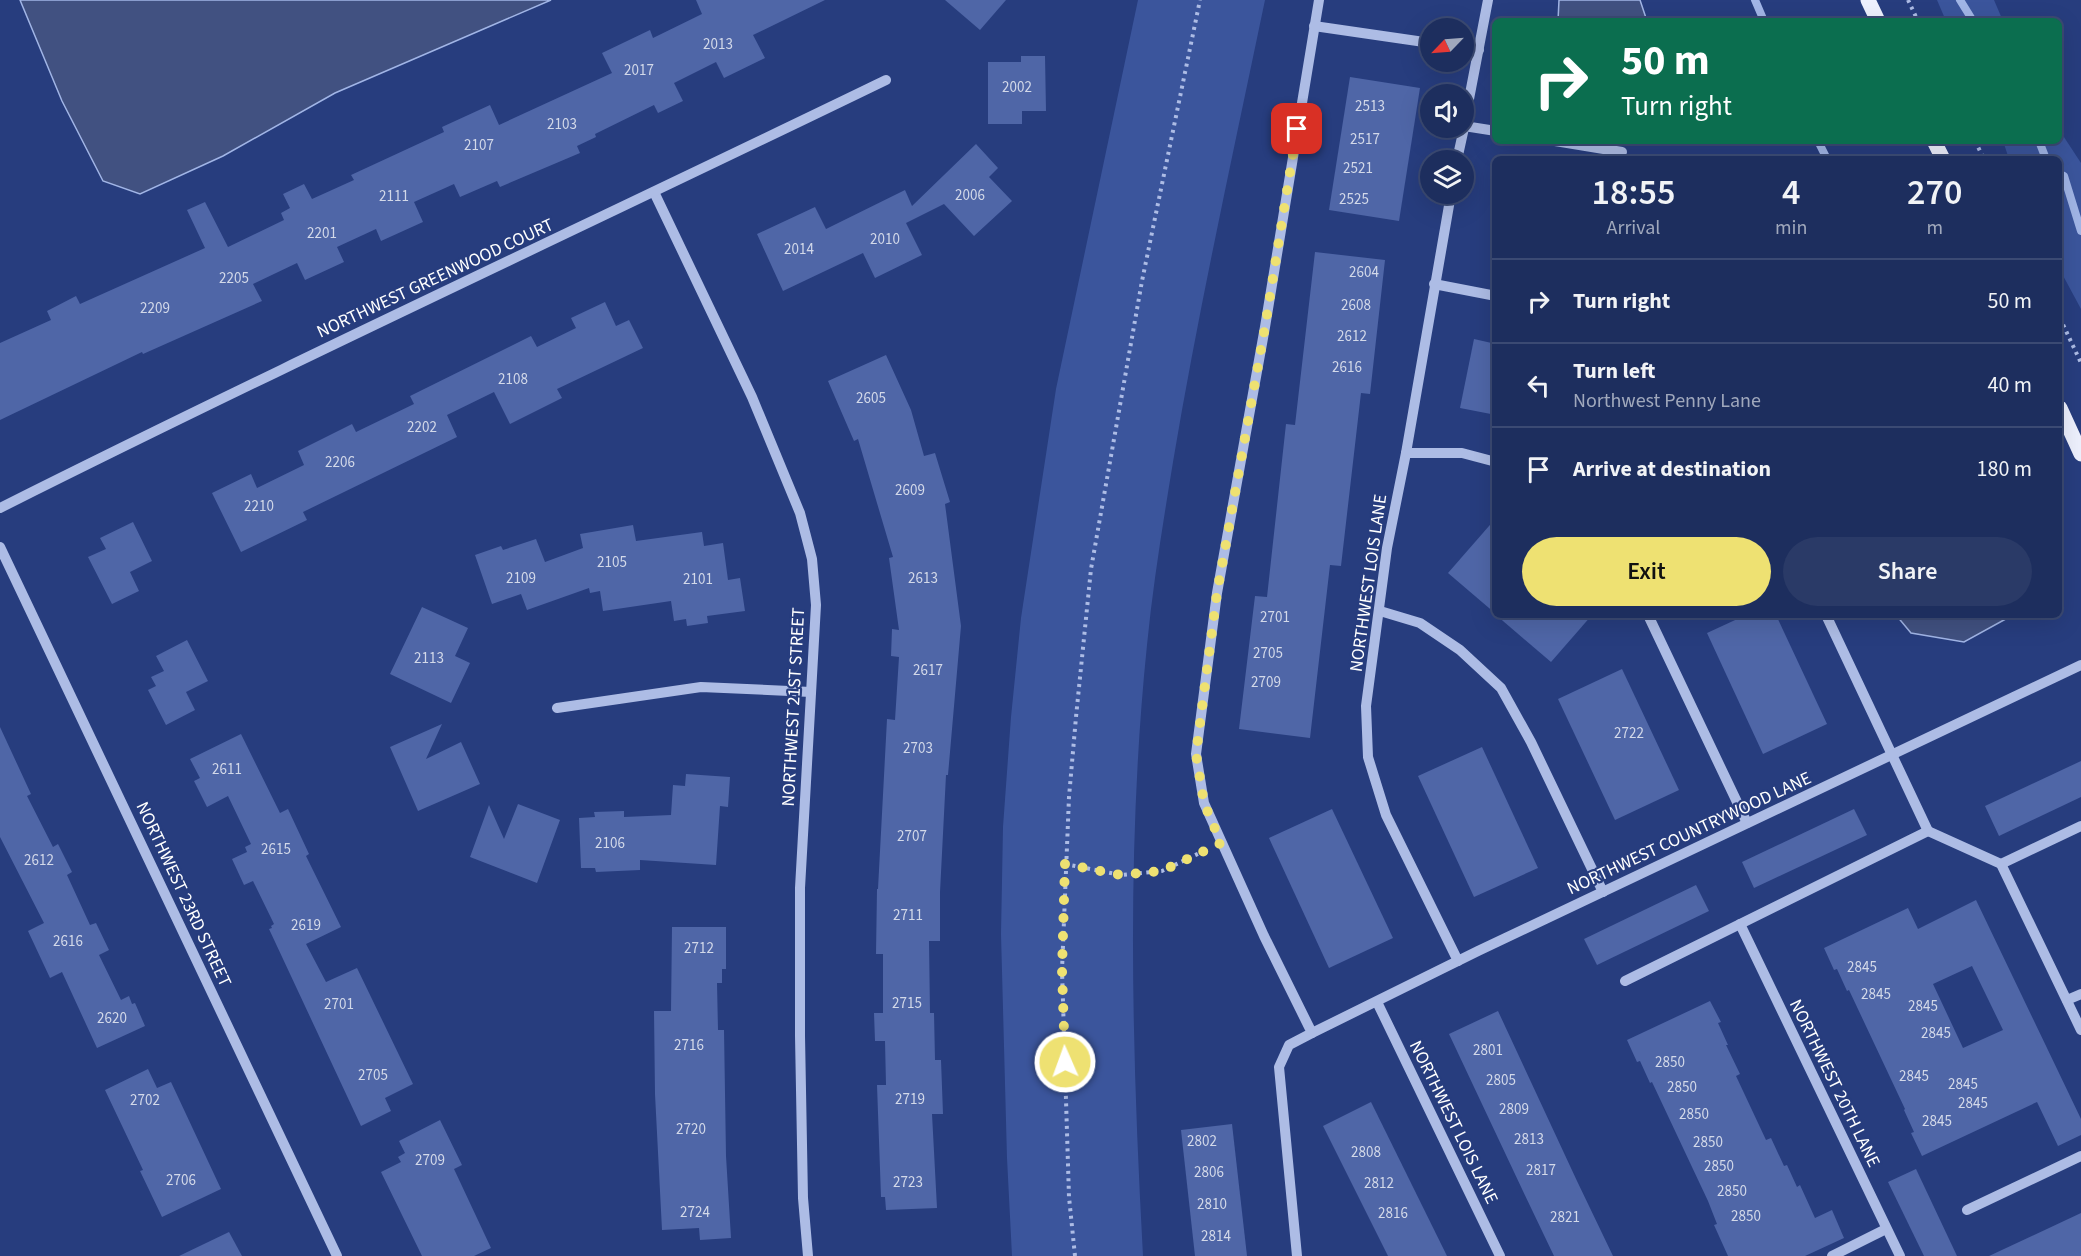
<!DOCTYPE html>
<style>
:root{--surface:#1d2e5e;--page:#2a3a67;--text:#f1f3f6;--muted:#a0a8bc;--line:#3b4a73;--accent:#eee172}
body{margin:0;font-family:"Source Sans 3",sans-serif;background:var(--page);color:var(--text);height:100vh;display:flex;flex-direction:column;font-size:22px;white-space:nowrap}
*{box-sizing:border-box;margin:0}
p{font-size:20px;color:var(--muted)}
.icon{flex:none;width:33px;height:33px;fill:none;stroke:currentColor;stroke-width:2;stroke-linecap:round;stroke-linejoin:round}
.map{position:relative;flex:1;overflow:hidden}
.panel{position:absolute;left:1492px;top:156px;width:570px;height:462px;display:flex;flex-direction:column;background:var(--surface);border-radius:9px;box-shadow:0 6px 24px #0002,0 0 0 2px var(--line)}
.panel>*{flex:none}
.guide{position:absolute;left:1492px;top:18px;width:570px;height:126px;border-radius:9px;box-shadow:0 6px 24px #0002,0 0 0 2px var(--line);background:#0b6e4f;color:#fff;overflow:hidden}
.needle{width:39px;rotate:245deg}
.fabs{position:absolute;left:1420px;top:18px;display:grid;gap:12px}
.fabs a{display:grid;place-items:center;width:54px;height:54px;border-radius:50%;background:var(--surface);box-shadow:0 6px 24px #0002,0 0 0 2px var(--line);font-size:30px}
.pin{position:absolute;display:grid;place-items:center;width:51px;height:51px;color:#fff;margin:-26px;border-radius:12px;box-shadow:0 3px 9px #0006}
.me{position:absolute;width:66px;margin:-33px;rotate:358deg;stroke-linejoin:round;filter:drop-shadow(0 0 4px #0008)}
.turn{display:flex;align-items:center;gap:21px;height:126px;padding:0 30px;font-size:27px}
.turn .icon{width:78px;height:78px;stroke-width:2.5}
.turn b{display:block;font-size:42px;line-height:51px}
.eta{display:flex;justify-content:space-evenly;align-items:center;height:102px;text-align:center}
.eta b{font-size:36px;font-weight:600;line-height:42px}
.button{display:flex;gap:12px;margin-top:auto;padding:12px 30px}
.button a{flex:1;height:69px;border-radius:36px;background:var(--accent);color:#111;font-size:24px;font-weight:600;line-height:69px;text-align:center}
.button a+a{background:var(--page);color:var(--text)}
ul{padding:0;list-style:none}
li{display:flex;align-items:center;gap:18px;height:84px;padding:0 30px;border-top:2px solid var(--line)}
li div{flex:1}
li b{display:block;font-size:22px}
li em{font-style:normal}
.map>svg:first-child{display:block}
.green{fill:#3b559c}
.water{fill:#415181;stroke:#a1b5e6;stroke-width:1.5}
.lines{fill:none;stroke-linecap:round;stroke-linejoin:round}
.stream{stroke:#a1b5e6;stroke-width:8}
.building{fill:#4f66a7;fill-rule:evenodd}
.path{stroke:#adbce5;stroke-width:4;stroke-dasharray:3 4.5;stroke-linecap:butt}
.minor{stroke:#adbce5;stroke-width:10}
.major{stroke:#edf0fd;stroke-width:15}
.route{stroke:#eee172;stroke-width:10;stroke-dasharray:0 18}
.labels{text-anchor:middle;stroke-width:4.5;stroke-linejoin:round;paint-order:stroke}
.number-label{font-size:15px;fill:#d3d9e9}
.street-label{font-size:18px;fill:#fff;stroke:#273d7e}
</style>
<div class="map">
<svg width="2081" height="1256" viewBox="0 0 2081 1256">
<rect width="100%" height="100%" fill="#273d7e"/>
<g class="green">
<path d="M 1138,0 L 1265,0 C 1233,154 1199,307 1173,462 C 1163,523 1153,584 1147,645 C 1126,849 1132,1052 1143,1256 L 1012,1256 L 1007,1158 L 1001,934 L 1003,827 L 1011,717 L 1021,618 L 1056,389 Z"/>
<polygon points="1937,0 1994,0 2003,21 1946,21"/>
<polygon points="2060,131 2081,163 2081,309 2060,270 2060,159 2009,159 2003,141 2060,141"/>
</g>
<g class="water">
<polygon points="20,0 551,0 335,93 223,156 140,194 103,181 62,101"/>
<polygon points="1559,0 1640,0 1647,21 1558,21"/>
<polygon points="1896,615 2013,615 1964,642 1911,633"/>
</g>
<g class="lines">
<g class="stream">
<polyline points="1755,0 1764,21"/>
<polyline points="1960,0 1973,21"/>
<polyline points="1818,141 1827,159"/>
<polyline points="2039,141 2046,159"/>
<polyline points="2060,174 2064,176 2081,231"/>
</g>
</g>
<g class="building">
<polygon points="696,0 825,0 753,35 765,58 724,78 716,62 674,83 683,101 658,113 654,105 595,134 596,137 577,146 580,153 500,187 497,181 460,197 454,184 414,202 423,222 381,241 376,229 337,247 344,262 305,280 297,263 253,284 262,301 143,354 142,352 0,420 0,343 51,320 47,311 76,296 80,304 205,248 187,210 205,202 228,247 284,220 281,213 290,208 283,194 304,184 312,199 354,180 351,175 444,132 442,127 490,105 499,125 612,73 602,53 650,30 653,38 702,14"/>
<polygon points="945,0 1006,0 980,30"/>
<polygon points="1021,56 1045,56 1046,111 1022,111 1022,124 988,124 988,62 1021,62"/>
<polygon points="1350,77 1420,88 1399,221 1329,210"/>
<polygon points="976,144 998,168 989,177 1012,201 974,236 944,204 906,223 922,255 875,278 863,253 783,291 757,234 815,207 826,229 905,190 912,206"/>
<polygon points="1315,252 1385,260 1370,394 1361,393 1341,566 1330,565 1310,738 1239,729 1255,596 1267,597 1286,424 1295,425"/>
<polygon points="605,302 616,326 629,320 643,348 557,389 562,398 510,424 494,392 447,415 457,437 303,512 307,520 241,552 212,493 251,474 257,488 304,465 298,451 352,424 356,432 414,404 410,396 531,336 537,347 576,328 571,318"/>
<polygon points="1474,339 1496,344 1496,415 1460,408"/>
<polygon points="886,355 911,410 924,456 935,453 950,502 945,504 961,626 948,775 946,775 940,892 940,941 929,941 930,1013 934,1013 935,1060 941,1060 943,1114 932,1114 937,1208 886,1210 885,1197 881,1197 877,1085 886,1085 885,1041 875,1041 874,1013 883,1013 883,954 876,954 877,889 878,889 887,719 895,720 899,657 891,656 892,629 899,630 889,558 893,557 858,439 854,441 828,381"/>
<polygon points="1496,518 1496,614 1448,573"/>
<polygon points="133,522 152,561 130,572 139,591 112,604 88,557 106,549 100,538"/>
<polygon points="633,525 636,541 702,532 704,546 723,543 728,580 740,578 745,611 707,616 708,623 687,626 686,619 674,621 671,601 603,611 600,591 590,593 589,588 527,610 521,594 492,604 475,555 501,546 503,550 536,539 545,562 583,548 580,534"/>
<polygon points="422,607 468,628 455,656 470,663 451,703 390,674"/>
<polygon points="1496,615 1592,615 1551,662"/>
<polygon points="1746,615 1776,615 1827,724 1763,754 1707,633"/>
<polygon points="187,640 208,681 186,692 195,710 166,725 148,690 156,686 151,677 164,671 156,656"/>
<polygon points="1622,669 1679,790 1615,820 1558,699"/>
<polygon points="442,724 426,759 461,742 480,784 418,811 390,747"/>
<polygon points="0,727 31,794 27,796 53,847 58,844 72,872 67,875 90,925 96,923 109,950 99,955 121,1000 129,996 132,1004 135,1003 145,1026 97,1048 62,972 50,978 28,931 44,923 0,837"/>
<polygon points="241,734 280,813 288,809 309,854 306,856 341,927 306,944 326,982 357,968 413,1084 385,1098 391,1111 361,1126 269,929 272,928 271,926 274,924 253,881 244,885 232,859 247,852 245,847 251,844 228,796 207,807 194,781 200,778 190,759"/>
<polygon points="1482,747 1538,868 1474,897 1418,776"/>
<polygon points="2081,761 2081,797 1999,836 1985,806"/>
<polygon points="686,774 730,777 728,807 720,806 716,865 640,860 640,870 596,872 595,868 581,868 579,818 595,817 594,812 624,811 624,817 671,815 673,785 685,786"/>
<polygon points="518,804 560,820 537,883 470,857 489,805 504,839"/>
<polygon points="1332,809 1393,938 1329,968 1269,838"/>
<polygon points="1854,809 1867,835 1754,888 1742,862"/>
<polygon points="1696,885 1709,911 1597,965 1584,939"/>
<path d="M 1976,900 L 2081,1119 L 2081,1135 L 2058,1146 L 2037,1102 L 1922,1156 L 1911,1133 L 1914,1132 L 1904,1110 L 1905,1109 L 1849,990 L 1847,991 L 1837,969 L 1834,970 L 1824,948 L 1908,908 L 1918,929 ZM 1972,966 L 2003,1030 L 1963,1048 L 1933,984 Z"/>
<polygon points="672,927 726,927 726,969 722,969 722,983 717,983 718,1030 724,1030 726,1156 731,1238 700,1240 699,1228 662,1230 655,1094 654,1011 671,1011"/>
<polygon points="1710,1001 1721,1022 1718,1023 1728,1045 1726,1045 1740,1074 1736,1076 1766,1140 1771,1138 1784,1166 1787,1165 1797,1187 1800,1185 1815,1218 1832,1210 1844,1238 1805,1256 1728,1256 1714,1225 1717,1224 1708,1201 1652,1082 1650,1083 1640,1061 1637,1062 1627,1040"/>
<polygon points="1498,1011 1577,1181 1613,1256 1554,1256 1522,1189 1449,1034"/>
<polygon points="148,1069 157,1088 171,1082 221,1189 162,1217 140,1171 143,1170 105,1090"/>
<polygon points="1371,1102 1447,1256 1388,1256 1323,1126"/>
<polygon points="440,1120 462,1165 454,1169 491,1248 474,1256 422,1256 381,1172 401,1162 398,1157 405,1153 399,1141"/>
<polygon points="1232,1124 1247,1256 1195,1256 1181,1130"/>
<polygon points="1916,1169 1957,1256 1924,1256 1888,1182"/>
<polygon points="2081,1213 2081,1256 1989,1256"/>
<polygon points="229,1232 242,1256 179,1256"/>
</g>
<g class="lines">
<g class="path">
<polyline points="1908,0 1918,21"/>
<polyline points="1975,141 1984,159"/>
<polyline points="2060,318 2081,363"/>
<polyline points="1065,864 1121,875 1162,871 1206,850"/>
<polyline points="1075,1256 1069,1197 1062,970 1069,797 1076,717 1091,569 1142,281 1200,0"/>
</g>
<g class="minor">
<polyline points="1314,26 1431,43"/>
<polyline points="1464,48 1479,50"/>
<polyline points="1464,125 1488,0"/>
<polyline points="1464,126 1496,131"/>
<polyline points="1555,141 1622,152"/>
<polyline points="1457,160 1464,128"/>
<polyline points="654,192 752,397 800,513 812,559 816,605 800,888 800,1036 803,1198 808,1256"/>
<polyline points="1451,194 1406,453 1387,548 1366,706 1368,757 1386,815 1458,961"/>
<polyline points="1434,284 1496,296"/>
<polyline points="1406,453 1462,453 1496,462"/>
<path d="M 0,508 C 293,361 591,223 886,80"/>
<polyline points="0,547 337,1256"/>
<polyline points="1380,611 1420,623 1460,650 1501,688 1531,742 1603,892"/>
<polyline points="1648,615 1747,823"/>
<polyline points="557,708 701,687 811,692"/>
<polyline points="1928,831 2001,864 2081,1030"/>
<polyline points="2001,864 2081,826"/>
<polyline points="1740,924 1900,1256"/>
<polyline points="1625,981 1928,831 1826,615"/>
<polyline points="2067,1000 2081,994"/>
<polyline points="1377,1002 1500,1256"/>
<polyline points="1312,1033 1478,951 2081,665"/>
<polyline points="1967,1210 2081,1156"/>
<polyline points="1297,1256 1279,1067 1289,1045 1312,1033 1264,936 1204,803 1196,754 1217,593 1265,327 1319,0"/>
<polyline points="1832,1256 1886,1229"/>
</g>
<g class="major">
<polyline points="1868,0 1878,21"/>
<polyline points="1934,141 1943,159"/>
<polyline points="2060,408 2081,454"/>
</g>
</g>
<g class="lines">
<polyline class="route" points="1065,1062 1062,970 1065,864 1121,875 1162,871 1221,843 1204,803 1196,754 1217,593 1265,327 1297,129"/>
</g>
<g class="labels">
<g class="number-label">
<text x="718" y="49">2013</text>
<text x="639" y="75">2017</text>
<text x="1017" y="92">2002</text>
<text x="1370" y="111">2513</text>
<text x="562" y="129">2103</text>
<text x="1365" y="144">2517</text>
<text x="479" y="150">2107</text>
<text x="1358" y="173">2521</text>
<text x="970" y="200">2006</text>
<text x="394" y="201">2111</text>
<text x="1354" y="204">2525</text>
<text x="322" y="238">2201</text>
<text x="885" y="244">2010</text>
<text x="799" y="254">2014</text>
<text x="1364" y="277">2604</text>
<text x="234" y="283">2205</text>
<text x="1356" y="310">2608</text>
<text x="155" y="313">2209</text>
<text x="1352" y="341">2612</text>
<text x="1347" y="372">2616</text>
<text x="513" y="384">2108</text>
<text x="871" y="403">2605</text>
<text x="422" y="432">2202</text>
<text x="340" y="467">2206</text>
<text x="910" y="495">2609</text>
<text x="259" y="511">2210</text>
<text x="612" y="567">2105</text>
<text x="521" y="583">2109</text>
<text x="923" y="583">2613</text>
<text x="698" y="584">2101</text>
<text x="1275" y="622">2701</text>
<text x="1268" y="658">2705</text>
<text x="429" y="663">2113</text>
<text x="928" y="675">2617</text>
<text x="1266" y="687">2709</text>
<text x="1629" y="738">2722</text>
<text x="918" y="753">2703</text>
<text x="227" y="774">2611</text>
<text x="912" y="841">2707</text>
<text x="610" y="848">2106</text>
<text x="276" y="854">2615</text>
<text x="39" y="865">2612</text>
<text x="908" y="920">2711</text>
<text x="306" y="930">2619</text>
<text x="68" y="946">2616</text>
<text x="699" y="953">2712</text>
<text x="1862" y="972">2845</text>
<text x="1876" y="999">2845</text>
<text x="907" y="1008">2715</text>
<text x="339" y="1009">2701</text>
<text x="1923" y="1011">2845</text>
<text x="112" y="1023">2620</text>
<text x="1936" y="1038">2845</text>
<text x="689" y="1050">2716</text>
<text x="1488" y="1055">2801</text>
<text x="1670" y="1067">2850</text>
<text x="373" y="1080">2705</text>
<text x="1914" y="1081">2845</text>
<text x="1501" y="1085">2805</text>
<text x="1963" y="1089">2845</text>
<text x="1682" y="1092">2850</text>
<text x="910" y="1104">2719</text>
<text x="145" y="1105">2702</text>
<text x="1973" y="1108">2845</text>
<text x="1514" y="1114">2809</text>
<text x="1694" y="1119">2850</text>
<text x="1937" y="1126">2845</text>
<text x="691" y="1134">2720</text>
<text x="1529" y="1144">2813</text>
<text x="1202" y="1146">2802</text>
<text x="1708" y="1147">2850</text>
<text x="1366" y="1157">2808</text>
<text x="430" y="1165">2709</text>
<text x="1719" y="1171">2850</text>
<text x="1541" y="1175">2817</text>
<text x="1209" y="1177">2806</text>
<text x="181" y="1185">2706</text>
<text x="908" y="1187">2723</text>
<text x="1379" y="1188">2812</text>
<text x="1732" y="1196">2850</text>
<text x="1212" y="1209">2810</text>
<text x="695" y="1217">2724</text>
<text x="1393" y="1218">2816</text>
<text x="1746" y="1221">2850</text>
<text x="1565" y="1222">2821</text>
<text x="1216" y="1241">2814</text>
</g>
<g class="street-label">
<text transform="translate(435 278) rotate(-25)" y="6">NORTHWEST GREENWOOD COURT</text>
<text transform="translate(1368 583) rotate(-82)" y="6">NORTHWEST LOIS LANE</text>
<text transform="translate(793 707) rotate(-87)" y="6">NORTHWEST 21ST STREET</text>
<text transform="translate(1689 833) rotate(-25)" y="6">NORTHWEST COUNTRYWOOD LANE</text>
<text transform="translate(184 894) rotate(65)" y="6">NORTHWEST 23RD STREET</text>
<text transform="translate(1835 1083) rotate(64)" y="6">NORTHWEST 20TH LANE</text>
<text transform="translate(1454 1122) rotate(64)" y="6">NORTHWEST LOIS LANE</text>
</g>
</g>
</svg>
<div class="fabs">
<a><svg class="needle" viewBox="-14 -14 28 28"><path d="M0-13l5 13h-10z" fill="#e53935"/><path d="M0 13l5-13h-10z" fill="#a0a8bc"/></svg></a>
<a><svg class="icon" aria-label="sound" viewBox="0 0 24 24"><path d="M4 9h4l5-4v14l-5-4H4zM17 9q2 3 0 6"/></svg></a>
<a><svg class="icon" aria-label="layers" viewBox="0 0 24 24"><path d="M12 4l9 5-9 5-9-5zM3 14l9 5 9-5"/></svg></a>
</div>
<div class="pin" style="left:1297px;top:129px;background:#d93025"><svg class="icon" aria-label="arrive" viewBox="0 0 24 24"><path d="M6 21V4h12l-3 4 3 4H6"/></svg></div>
<svg class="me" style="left:1065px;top:1062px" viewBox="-20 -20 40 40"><circle r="17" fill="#eee172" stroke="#fff" stroke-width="3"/><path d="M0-11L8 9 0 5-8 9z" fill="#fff"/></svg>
<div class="guide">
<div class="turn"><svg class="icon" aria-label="right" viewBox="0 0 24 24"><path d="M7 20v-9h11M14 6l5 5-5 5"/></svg><div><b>50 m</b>Turn right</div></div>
</div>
<section class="panel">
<div class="eta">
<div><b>18:55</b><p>Arrival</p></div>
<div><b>4</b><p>min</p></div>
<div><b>270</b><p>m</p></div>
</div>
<ul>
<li><svg class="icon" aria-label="right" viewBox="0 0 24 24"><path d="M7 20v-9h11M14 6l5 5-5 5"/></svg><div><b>Turn right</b></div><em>50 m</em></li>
<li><svg class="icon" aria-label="left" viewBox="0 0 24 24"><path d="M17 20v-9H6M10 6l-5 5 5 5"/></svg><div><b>Turn left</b><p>Northwest Penny Lane</p></div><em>40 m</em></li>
<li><svg class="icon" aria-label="arrive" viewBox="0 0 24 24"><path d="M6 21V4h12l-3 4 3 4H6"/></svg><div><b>Arrive at destination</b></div><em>180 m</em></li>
</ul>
<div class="button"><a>Exit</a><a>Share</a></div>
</section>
</div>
